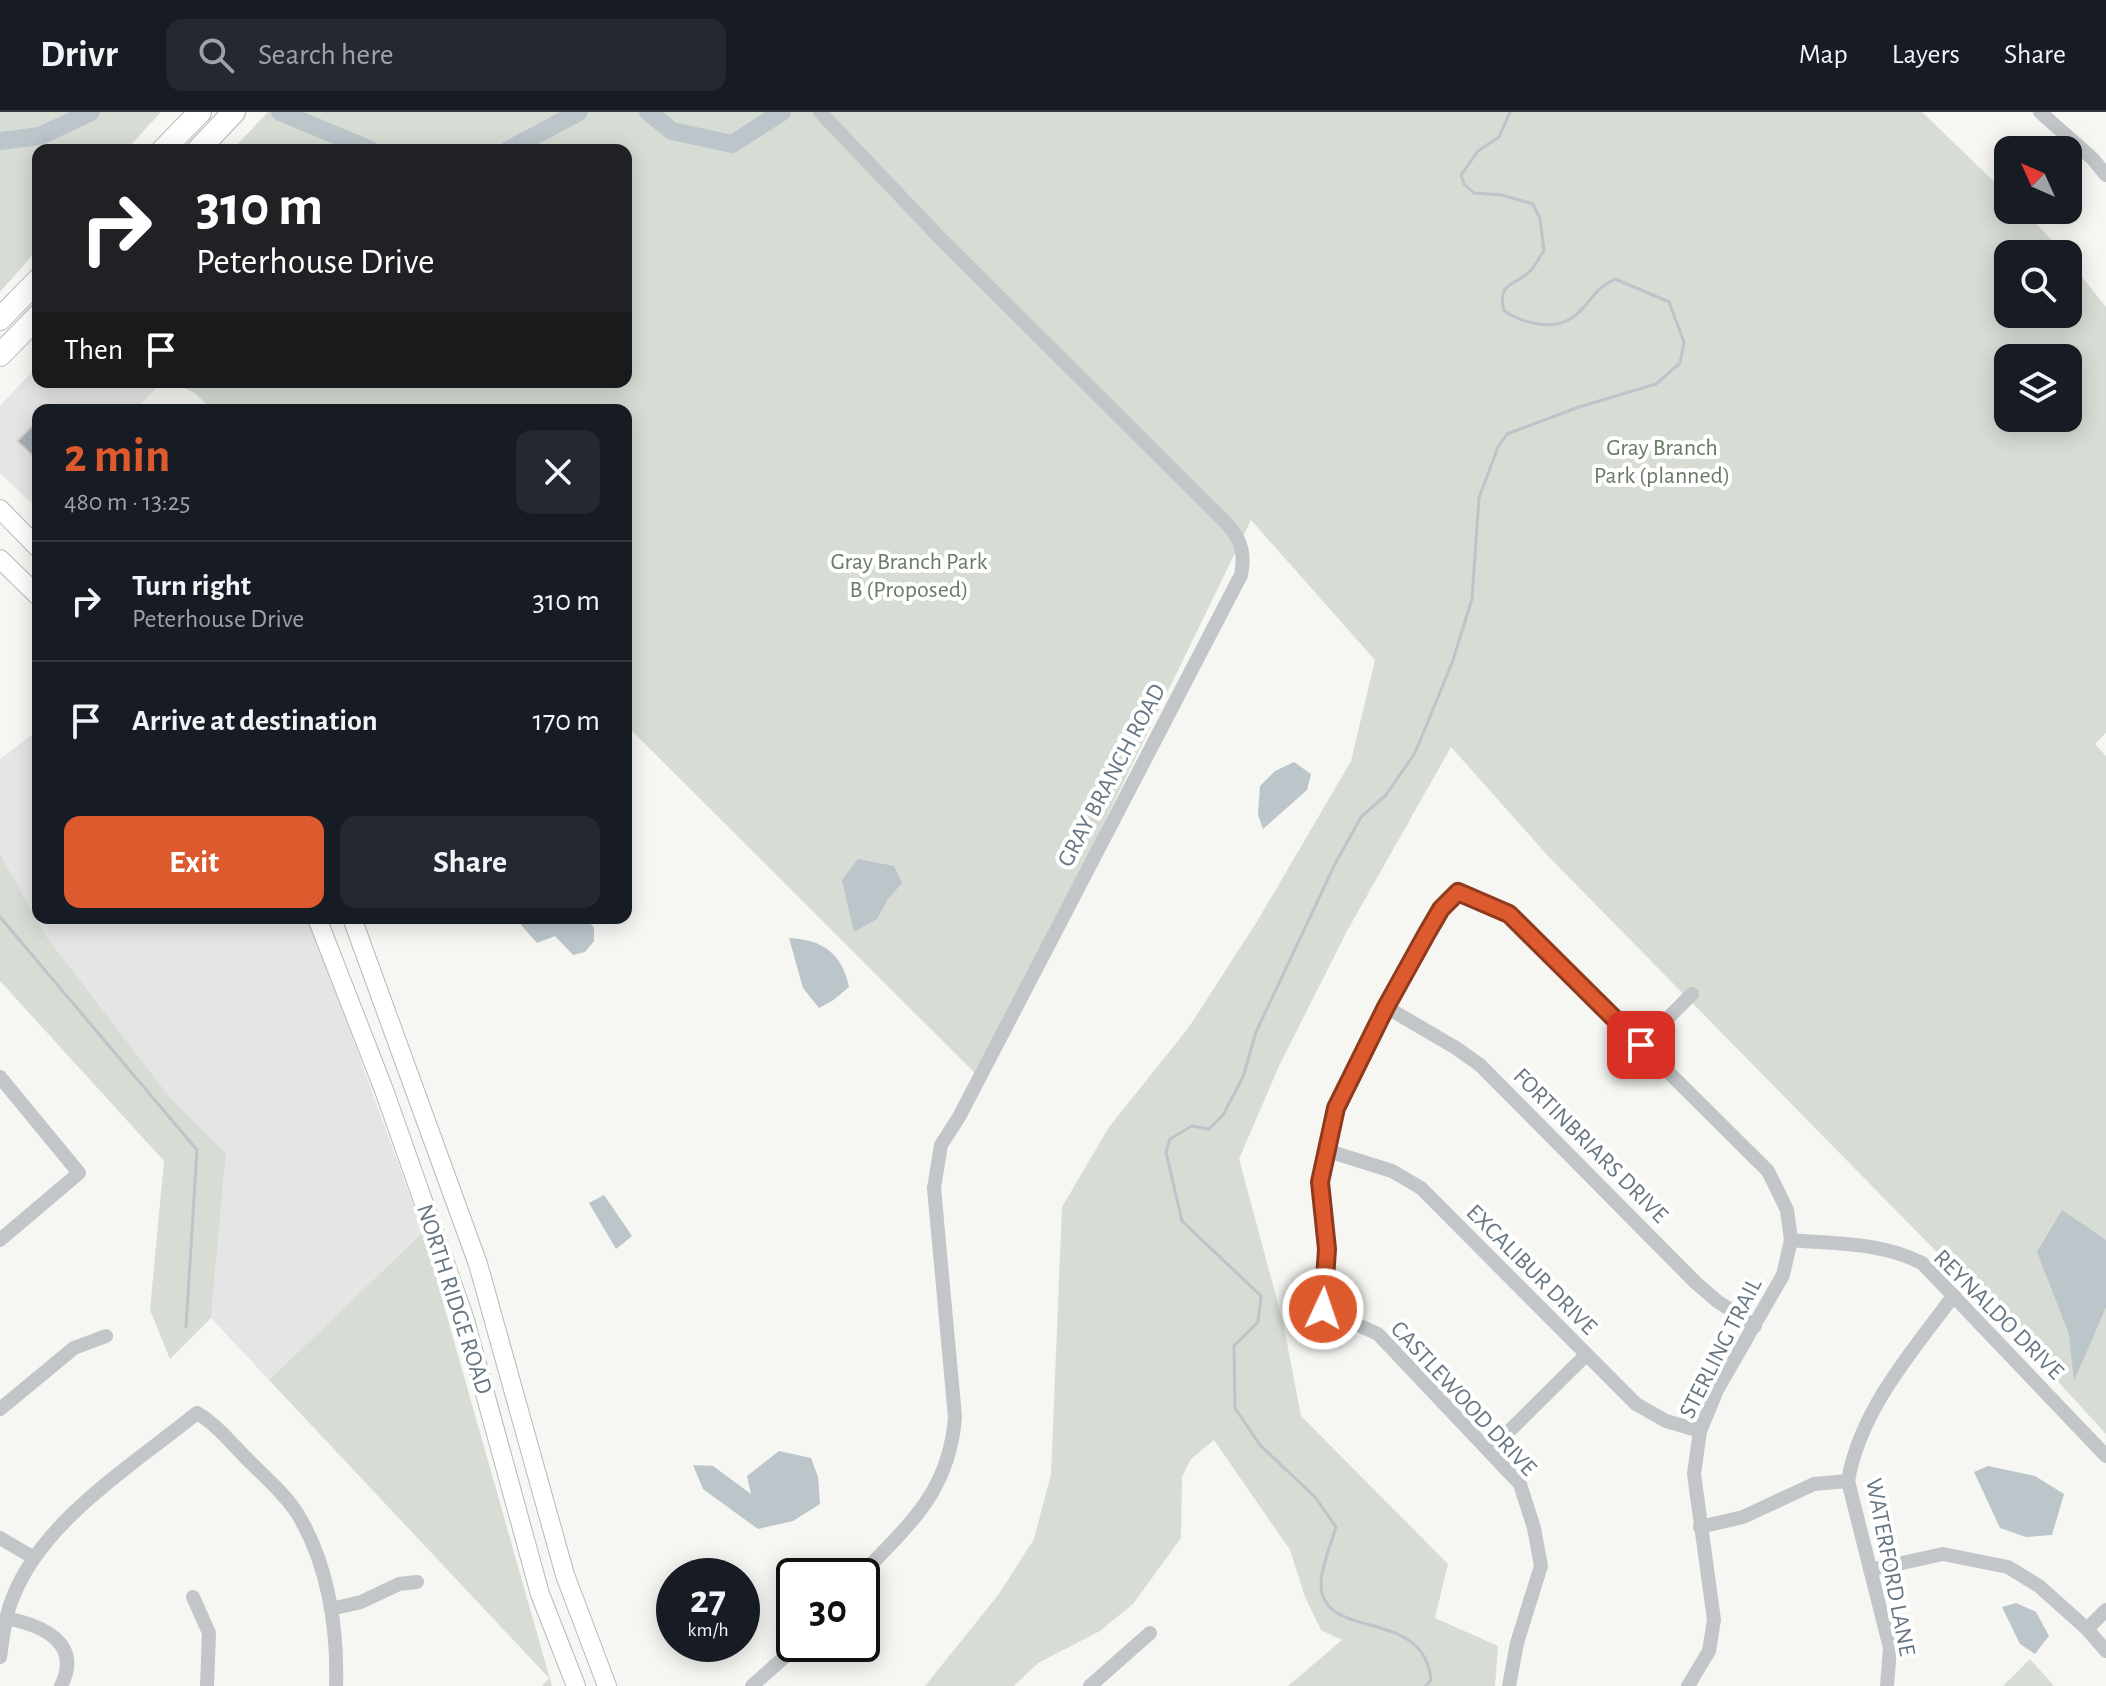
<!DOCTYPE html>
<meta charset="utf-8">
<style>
:root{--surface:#171b24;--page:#242831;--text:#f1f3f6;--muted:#9ea1a6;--line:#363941;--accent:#dc5a2d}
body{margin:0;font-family:"Alegreya Sans",sans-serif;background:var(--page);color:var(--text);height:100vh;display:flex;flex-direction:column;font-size:30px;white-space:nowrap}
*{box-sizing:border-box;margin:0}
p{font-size:26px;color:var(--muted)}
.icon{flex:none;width:44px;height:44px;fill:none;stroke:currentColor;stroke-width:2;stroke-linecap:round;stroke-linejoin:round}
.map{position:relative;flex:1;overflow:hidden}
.drawer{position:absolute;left:32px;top:292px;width:600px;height:520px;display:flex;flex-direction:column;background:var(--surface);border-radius:16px;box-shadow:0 4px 20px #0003}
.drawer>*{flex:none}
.hud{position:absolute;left:32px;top:32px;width:600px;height:244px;border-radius:16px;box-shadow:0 4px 20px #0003;background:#202124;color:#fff;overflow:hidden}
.needle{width:52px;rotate:315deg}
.tools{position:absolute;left:1994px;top:24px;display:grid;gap:16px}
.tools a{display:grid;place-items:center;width:88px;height:88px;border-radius:16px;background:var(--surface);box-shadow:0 4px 20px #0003;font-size:40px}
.speed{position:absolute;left:656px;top:1446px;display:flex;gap:16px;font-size:40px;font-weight:700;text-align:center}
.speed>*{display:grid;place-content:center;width:104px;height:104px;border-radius:50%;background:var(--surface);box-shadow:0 4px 20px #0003;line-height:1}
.speed small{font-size:20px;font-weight:400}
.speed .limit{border:4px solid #111;border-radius:12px;background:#fff;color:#111}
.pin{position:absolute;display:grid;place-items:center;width:68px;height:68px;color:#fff;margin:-34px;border-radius:16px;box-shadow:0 4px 12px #0006}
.me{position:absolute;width:88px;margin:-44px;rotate:3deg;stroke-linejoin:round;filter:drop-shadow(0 0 6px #0008)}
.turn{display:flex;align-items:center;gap:28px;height:168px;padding:0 32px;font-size:36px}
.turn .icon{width:104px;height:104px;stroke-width:2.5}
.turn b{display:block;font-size:56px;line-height:68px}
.then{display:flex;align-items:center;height:76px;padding:0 32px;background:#0003;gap:16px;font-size:30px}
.round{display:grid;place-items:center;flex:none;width:84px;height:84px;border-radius:16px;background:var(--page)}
.overview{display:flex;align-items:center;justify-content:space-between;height:136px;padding:0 32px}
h1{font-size:48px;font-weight:700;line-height:60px;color:var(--accent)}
.button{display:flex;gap:16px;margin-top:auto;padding:16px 32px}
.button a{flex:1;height:92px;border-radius:16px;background:var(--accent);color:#fff;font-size:32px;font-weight:700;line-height:92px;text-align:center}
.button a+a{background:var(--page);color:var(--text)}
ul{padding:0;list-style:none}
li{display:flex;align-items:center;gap:24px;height:120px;padding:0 32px;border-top:2px solid var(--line)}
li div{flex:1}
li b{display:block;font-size:30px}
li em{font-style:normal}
header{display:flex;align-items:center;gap:48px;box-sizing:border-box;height:112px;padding:0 40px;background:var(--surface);border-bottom:2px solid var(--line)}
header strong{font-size:38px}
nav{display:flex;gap:44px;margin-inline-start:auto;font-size:28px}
.search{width:560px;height:72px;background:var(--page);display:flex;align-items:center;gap:20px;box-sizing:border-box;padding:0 28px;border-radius:16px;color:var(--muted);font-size:30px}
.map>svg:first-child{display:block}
.built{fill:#e4e5e4}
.green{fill:#d7ddd4;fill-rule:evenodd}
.water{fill:#bbc5ca}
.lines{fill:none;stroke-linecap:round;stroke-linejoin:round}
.stream{stroke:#bbc5ca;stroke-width:3}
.river{stroke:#bbc5ca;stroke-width:18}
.building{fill:#a9b1b5;stroke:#d8d8d6;stroke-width:2}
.major-casing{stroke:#b5b9bd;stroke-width:20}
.highway-casing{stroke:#b5b8bb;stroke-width:24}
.minor{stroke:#c2c6c9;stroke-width:14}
.major{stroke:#fff;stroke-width:18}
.highway{stroke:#fff;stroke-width:22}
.route-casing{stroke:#8f3a1d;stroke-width:20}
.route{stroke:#dc5a2d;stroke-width:14}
.labels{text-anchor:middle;stroke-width:8;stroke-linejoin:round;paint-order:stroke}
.park-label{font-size:24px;fill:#697a65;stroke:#fff}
.street-label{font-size:24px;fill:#667683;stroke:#fff}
</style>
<header>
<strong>Drivr</strong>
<div class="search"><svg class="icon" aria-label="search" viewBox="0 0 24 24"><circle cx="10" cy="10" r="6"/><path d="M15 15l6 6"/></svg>Search here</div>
<nav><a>Map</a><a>Layers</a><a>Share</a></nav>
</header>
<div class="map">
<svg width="2106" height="1574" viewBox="0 0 2106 1574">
<rect width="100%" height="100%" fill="#f6f6f3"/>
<g class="built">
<polygon points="38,253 38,270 162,270 135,298 38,298 38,397 0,361 0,294"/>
<polygon points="38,618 38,806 309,806 423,1120 269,1268 211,1206 226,1041 168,983 46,824 0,742 0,647"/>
</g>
<g class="green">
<polygon points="0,0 161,0 126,38 38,38 38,137 0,180"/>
<path d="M 268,0 L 1922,0 L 2008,83 L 2008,98 L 2024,98 L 2064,142 L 2008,142 L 2008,202 L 2068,202 L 2068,148 L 2106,195 L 2106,621 L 2095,632 L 2106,644 L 2106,1322 L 1974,1178 L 1548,744 L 1451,635 L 1347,819 L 1279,954 L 1239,1047 L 1283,1210 L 1301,1304 L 1448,1452 L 1435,1506 L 1498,1534 L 1495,1574 L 1288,1574 L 1342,1528 L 1321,1518 L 1305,1485 L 1290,1438 L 1214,1328 L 1191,1347 L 1182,1365 L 1181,1426 L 1133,1492 L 1100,1519 L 1038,1551 L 1014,1574 L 925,1574 L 999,1482 L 1034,1427 L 1051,1362 L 1062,1095 L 1109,1015 L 1189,915 L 1258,808 L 1351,649 L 1375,548 L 1251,408 L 980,966 L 626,613 L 626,298 L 212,298 L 195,281 L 171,270 L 626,270 L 626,38 L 232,38 ZM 2008,246 L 2068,246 L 2068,306 L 2008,306 Z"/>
<polygon points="0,742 46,824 168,983 226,1041 211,1206 170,1247 150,1198 164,1049 0,869"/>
<polygon points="423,1120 552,1574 542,1574 549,1566 269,1268"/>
<polygon points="2030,1547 2054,1574 2003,1574"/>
</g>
<g class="water">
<polygon points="1294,650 1311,662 1307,678 1263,717 1258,703 1260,674 1275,659"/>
<polygon points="858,747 894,754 902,771 888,787 877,807 854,820 842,768"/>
<polygon points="515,806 586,806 594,816 594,829 585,840 573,843 555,824 537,831"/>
<path d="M 789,826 C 824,828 842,842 849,875 L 832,889 L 819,896 L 803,876 Z"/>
<polygon points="604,1083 632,1124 616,1137 589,1091"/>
<polygon points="2062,1098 2106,1128 2106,1195 2074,1269 2069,1222 2037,1140"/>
<polygon points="779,1339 811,1346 818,1365 820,1392 793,1409 758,1417 703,1377 693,1353 713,1354 751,1382 747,1364"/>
<polygon points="1988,1354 2035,1364 2064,1382 2052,1423 2026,1425 2000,1416 1974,1360"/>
<polygon points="2016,1491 2036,1500 2049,1524 2035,1542 2020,1532 2002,1495"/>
</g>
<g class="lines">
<g class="stream">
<polyline points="0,805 197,1038 186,1215"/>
<path d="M 1426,1574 L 1431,1568 C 1424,1493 1319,1531 1321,1470 C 1322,1453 1331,1432 1336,1415 L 1315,1385 L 1260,1333 L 1235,1296 L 1234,1234 L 1258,1210 L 1261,1184 L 1182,1109 L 1166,1040 L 1170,1027 L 1192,1014 L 1209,1017 L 1223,1003 L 1243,965 L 1256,920 L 1335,752 L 1361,705 L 1386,683 L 1415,641 L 1452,551 L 1472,487 L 1479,386 L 1498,335 L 1507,322 L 1579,295 L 1656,272 L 1680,251 L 1684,230 L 1669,190 L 1615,167 C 1593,177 1589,194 1572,206 C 1551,219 1523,211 1504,199 C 1497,170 1513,175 1529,160 C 1535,155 1539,145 1544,139 L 1540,107 L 1533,92 L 1502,83 L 1474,81 L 1464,72 L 1461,63 L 1478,39 L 1499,25 L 1510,0"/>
</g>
<g class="river">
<polyline points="280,0 371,38"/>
<polyline points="648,0 672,19 732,32 782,0"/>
<polyline points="0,29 40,24 91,0"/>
<polyline points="508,38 579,0"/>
</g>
</g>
<polygon class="building" points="38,308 38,349 17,329"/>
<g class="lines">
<g class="major-casing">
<g id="major">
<polyline points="0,397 38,436"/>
<polyline points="0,447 38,484"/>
<polyline points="317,806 384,978 464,1205 540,1482 576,1574"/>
<polyline points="352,806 478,1152 565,1463 607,1574"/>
</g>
</g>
<g class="highway-casing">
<g id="highway">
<polyline points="163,38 200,0"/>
<polyline points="198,38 234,0"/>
<polyline points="0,207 38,168"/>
<polyline points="0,243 38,204"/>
</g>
</g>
<g class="minor">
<path d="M 820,0 L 941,127 L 1228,413 C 1242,429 1245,443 1241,463 L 959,1005 L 941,1033 L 934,1076 L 955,1305 C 949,1381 909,1412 860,1464"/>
<polyline points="2040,0 2093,47 2106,63"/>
<polyline points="1386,895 1456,936 1480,953 1696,1171 1717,1189 1755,1214"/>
<polyline points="1641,933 1692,882"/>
<polyline points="0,965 79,1061 0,1128"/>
<polyline points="1325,1038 1392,1059 1421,1076 1636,1292 1666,1309 1700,1319"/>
<path d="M 1791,1128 C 1836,1132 1881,1130 1922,1151 L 2106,1344"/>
<polyline points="0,1297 74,1236 106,1224"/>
<polyline points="1489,1339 1586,1243"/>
<polyline points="1700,1415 1743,1405 1814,1372 1848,1369"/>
<polyline points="0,1426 34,1446"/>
<polyline points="1870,1458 1943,1442 2008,1455 2039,1474 2087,1517 2106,1539"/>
<polyline points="193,1485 209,1521 207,1574"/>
<polyline points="331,1497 361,1490 399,1472 417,1470"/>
<path d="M 6,1506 C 41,1513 83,1530 61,1574"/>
<polyline points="2087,1517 2106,1498"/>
<path d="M 0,1545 C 3,1525 5,1504 13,1485 C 43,1408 134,1352 197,1301 C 216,1312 231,1331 247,1347 C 264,1364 284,1381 297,1401 C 328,1451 338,1517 336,1574"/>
<polyline points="752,1574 799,1532"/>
<polyline points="1090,1574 1150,1521"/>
<polyline points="1509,1574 1517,1531 1541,1454 1534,1416 1520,1372 1378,1222 1323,1197 1327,1137 1320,1070 1336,996 1386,895 1441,797 1458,780 1509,802 1768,1059 1787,1098 1791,1128 1783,1163 1717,1278 1700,1319 1694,1362 1714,1508 1709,1539 1688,1574"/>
<path d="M 1887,1574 L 1890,1536 L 1848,1369 C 1860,1298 1912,1240 1954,1183"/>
</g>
<use href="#major" class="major"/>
<use href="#highway" class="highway"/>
</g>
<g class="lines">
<g class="route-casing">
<polyline id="route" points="1323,1197 1327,1137 1320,1070 1336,996 1386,895 1427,821 1441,797 1458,780 1509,802 1641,933"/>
</g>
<use href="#route" class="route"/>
</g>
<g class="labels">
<g class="park-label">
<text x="1662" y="343">Gray Branch<tspan x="1662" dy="28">Park (planned)</tspan></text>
<text x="909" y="457">Gray Branch Park<tspan x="909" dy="28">B (Proposed)</tspan></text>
</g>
<g class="street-label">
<text transform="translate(1111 663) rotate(-62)" y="8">GRAY BRANCH ROAD</text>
<text transform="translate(1591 1033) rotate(45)" y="8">FORTINBRIARS DRIVE</text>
<text transform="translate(1532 1157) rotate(45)" y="8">EXCALIBUR DRIVE</text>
<text transform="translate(455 1187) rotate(72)" y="8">NORTH RIDGE ROAD</text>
<text transform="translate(1999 1202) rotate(45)" y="8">REYNALDO DRIVE</text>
<text transform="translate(1720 1236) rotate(-63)" y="8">STERLING TRAIL</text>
<text transform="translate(1464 1286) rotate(47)" y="8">CASTLEWOOD DRIVE</text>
<text transform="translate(1891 1455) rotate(79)" y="8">WATERFORD LANE</text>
</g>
</g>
</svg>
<div class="tools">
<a><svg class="needle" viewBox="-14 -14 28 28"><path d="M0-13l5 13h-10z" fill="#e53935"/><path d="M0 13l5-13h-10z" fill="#9ea1a6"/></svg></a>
<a><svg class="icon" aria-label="search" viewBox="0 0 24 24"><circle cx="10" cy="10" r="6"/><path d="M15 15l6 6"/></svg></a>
<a><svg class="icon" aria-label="layers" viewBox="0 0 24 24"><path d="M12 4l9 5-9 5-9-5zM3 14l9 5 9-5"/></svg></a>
</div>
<div class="speed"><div>27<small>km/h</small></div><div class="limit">30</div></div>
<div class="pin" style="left:1641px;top:933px;background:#d93025"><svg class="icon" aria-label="arrive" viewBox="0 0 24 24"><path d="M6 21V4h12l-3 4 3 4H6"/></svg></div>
<svg class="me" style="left:1323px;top:1197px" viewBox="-20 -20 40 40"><circle r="17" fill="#dc5a2d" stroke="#fff" stroke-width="3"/><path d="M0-11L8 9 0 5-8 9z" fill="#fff"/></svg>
<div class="hud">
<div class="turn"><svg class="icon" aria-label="right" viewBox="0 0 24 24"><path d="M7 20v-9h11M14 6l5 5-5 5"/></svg><div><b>310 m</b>Peterhouse Drive</div></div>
<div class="then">Then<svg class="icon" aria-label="arrive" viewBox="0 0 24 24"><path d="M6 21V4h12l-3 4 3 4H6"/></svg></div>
</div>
<section class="drawer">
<div class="overview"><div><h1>2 min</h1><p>480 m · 13:25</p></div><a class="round"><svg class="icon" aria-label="close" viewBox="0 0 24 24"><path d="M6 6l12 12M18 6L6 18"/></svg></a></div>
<ul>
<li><svg class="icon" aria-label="right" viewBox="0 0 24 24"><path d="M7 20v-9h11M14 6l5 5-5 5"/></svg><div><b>Turn right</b><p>Peterhouse Drive</p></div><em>310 m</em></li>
<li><svg class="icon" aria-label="arrive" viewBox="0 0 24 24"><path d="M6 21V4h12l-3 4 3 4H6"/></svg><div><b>Arrive at destination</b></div><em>170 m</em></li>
</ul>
<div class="button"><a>Exit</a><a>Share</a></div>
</section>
</div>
